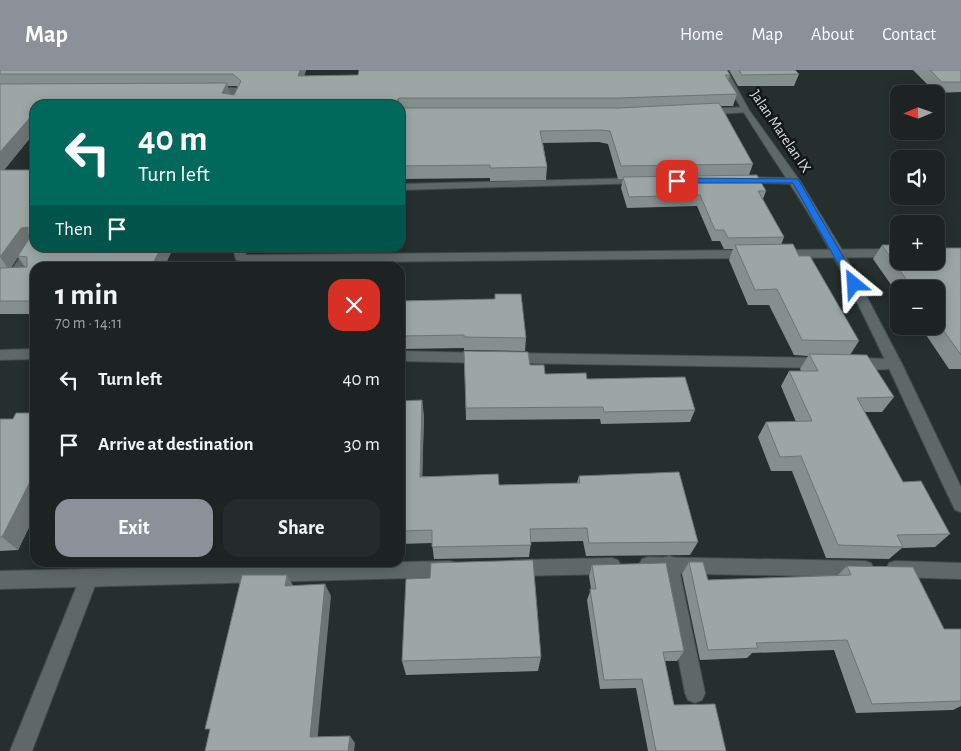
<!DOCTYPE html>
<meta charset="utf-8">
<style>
:root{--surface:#1c2322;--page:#252b2a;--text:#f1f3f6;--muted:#a0a4a5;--line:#3a4040;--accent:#8c9099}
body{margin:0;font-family:"Alegreya Sans",sans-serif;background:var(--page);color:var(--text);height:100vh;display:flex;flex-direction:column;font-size:19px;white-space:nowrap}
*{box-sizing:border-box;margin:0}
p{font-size:16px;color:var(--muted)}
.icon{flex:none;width:28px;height:28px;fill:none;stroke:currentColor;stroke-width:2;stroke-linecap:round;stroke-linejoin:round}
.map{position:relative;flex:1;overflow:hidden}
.details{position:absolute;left:30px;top:192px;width:375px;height:305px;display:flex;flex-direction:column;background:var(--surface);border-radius:15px;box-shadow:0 2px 12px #0003,0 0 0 1px var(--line)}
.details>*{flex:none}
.hud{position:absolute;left:30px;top:30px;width:375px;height:152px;border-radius:15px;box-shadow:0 2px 12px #0003,0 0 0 1px var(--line);background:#00695c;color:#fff;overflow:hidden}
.needle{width:32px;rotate:268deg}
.buttons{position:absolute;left:890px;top:15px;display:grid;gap:10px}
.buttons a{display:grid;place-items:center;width:55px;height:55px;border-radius:10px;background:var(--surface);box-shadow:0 2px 12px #0003,0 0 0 1px var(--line);font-size:25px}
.pin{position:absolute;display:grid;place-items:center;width:42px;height:42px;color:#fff;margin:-21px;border-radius:10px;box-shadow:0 2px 8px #0006}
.me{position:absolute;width:55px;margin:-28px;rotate:333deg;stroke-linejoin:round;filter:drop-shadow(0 0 4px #0008)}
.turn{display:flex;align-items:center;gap:18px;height:105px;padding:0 25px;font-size:22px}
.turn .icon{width:65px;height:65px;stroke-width:2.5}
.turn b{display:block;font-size:35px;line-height:42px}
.then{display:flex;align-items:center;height:48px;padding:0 25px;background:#0003;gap:10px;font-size:19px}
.round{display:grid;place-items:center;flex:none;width:52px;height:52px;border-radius:15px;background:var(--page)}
.overview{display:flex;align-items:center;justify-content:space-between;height:85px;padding:0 25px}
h1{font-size:30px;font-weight:700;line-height:38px}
.cta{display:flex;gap:10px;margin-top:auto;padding:10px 25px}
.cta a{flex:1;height:58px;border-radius:15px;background:var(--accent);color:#fff;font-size:20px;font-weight:700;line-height:58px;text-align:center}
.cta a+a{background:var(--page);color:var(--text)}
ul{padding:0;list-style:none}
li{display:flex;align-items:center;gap:15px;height:65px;padding:0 25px}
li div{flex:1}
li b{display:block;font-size:19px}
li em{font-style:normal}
header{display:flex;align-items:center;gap:30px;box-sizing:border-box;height:70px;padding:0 25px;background:var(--accent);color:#fff}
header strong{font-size:24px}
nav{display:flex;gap:28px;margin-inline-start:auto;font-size:18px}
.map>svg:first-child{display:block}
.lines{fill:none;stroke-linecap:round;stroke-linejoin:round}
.lane-casing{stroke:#434b4a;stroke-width:2}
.street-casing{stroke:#434b4a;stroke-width:2}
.secondary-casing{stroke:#434b4a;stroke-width:2}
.lane{fill:#5d6867;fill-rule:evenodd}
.street{fill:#5d6867;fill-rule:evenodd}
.secondary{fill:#5d6867;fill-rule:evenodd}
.wall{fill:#858f8e;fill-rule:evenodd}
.shaded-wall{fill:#6c7474}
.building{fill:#9ba6a5;stroke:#6c7474}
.route{fill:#1a73e8;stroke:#114b97}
.labels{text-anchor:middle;stroke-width:5;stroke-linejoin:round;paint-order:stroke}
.street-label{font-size:15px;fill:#dae0df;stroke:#121616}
</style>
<header>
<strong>Map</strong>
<nav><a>Home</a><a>Map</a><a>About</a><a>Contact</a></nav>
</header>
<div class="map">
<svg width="961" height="681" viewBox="0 0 961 681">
<rect width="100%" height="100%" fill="#252f2e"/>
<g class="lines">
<g class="lane-casing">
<g id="lane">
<polygon points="669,486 675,488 678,494 705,623 702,630 695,633 688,630 685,623 660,494 663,488"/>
<polygon points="89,499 95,502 98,508 32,681 10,681 80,508 83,502"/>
</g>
</g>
<g class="street-casing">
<g id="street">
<polygon points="209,17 237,18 240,19 242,25 238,35 228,35 233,24 206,22 205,20"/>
<polygon points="745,37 748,38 748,42 704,45 699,42 704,39"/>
<polygon points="739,107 795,108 800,111 795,114 735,112 735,108"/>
<polygon points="641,108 646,111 645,113 400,120 400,114"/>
<polygon points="35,171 35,178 39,178 17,209 9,209 7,206 9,203 31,172"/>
<polygon points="233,178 245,178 246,185 248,185 750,180 756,184 750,188 248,193 236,190"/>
<polygon points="899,179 899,187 778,188 772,184 778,180"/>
<polygon points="35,279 35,289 0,290 0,280"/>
<polygon points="400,281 483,283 490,288 483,293 400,291"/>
<polygon points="509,283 823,288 830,293 823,298 509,293 502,288"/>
<path d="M 854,288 L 895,289 L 902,294 C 897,302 852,301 847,293 Z"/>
<polygon points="648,487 865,491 871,493 874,499 871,505 865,507 648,503 642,501 639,495 642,489"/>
<polygon points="612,488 618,490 621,496 618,502 612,504 515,506 509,504 506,498 509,492 515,490"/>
<polygon points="450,491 456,493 459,499 456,505 450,507 0,519 0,501"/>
<polygon points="895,491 961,493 961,509 895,507 889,505 886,499 889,493"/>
</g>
</g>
<g class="secondary-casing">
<path id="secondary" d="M 719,0 L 727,0 L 749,40 L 800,111 L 844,183 L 902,294 L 961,417 L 961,442 L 955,440 C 914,355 877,267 832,184 C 798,120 753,63 719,0 Z"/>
</g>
<use href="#lane" class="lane"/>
<use href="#street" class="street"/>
<use href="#secondary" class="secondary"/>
</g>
<g class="wall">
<path d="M 0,0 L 306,0 L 304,6 L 730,5 L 728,9 L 737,24 L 733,36 L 721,36 L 753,94 L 749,105 L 766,121 L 763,129 L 784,167 L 781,175 L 799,186 L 859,271 L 850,285 L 894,327 L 882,342 L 865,342 L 903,412 L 950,464 L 935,477 L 902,478 L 889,489 L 826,488 L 792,401 L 771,401 L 758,367 L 766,352 L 796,352 L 781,316 L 789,301 L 801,301 L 800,299 L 808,286 L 794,285 L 769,235 L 748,235 L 729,190 L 733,179 L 724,179 L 720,171 L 712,171 L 697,136 L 627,138 L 621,118 L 623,109 L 618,109 L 608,74 L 599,72 L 543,73 L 547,97 L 546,110 L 490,111 L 490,108 L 400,109 L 400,35 L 35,35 L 35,62 L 4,100 L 173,178 L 166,193 L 35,198 L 35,244 L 0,244 ZM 227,16 L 236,16 L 238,17 L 234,25 L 230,24 ZM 18,187 L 25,197 L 11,198 Z"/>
<polygon points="729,0 795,0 799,4 794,16 738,16"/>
<polygon points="913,0 961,0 961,22 936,23"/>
<polygon points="882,175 899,191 961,178 961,299 949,299 920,256 936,256 936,219 899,219 899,226 873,189"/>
<polygon points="495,224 526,268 525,281 464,280 464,278 400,279 400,231 495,229"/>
<polygon points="464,281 545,304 587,309 695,340 690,352 601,354 600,349 466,350"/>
<polygon points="400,331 424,345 422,406 499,415 577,413 579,406 698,472 690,485 586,486 583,471 531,472 529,487 434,489 432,473 400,474"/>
<polygon points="35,343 35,445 18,480 0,481 0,349 13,349"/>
<polygon points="689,492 708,510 837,506 847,496 944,559 961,559 961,636 953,640 856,643 834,580 752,583 747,588 700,590 682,504"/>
<polygon points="592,495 684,581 677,591 665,591 674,635 726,681 648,681 636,618 600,619 587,530 591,519 589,506"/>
<polygon points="541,587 538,601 406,605 402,591"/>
</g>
<g class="shaded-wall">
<polygon points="300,0 306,0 300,18 298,6"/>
<polygon points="227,13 230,25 222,23"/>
<polygon points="399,28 399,35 397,35 397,30"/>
<polygon points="35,42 35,62 0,104 0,82"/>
<polygon points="28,157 32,164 28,163 33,170 18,186 18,187 9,200 0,187 21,158"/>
<polygon points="161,178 173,178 164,198 153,193"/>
<polygon points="217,192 219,198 215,198"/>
<polygon points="422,330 424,345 422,420 420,407"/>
<polygon points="35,402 35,445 18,480 2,467"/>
<polygon points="287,505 294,517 285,516"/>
<polygon points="325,514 331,526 317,674 310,667"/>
<polygon points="350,666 355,673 354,681 348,681"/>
</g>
<g class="building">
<polygon points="0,0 300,0 298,6 358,5 359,0 727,0 730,5 725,5 737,24 618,28 399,28 397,30 398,35 35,35 35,42 0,82 0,14 227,13 222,23 234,25 241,11 233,4 0,4"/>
<polygon points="739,0 795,0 799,4 742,5"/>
<polygon points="930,0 961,0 961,12 942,12"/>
<polygon points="719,33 753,94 621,96 610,61 601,60 540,61 547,97 490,98 490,95 400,96 400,38 618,38"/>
<polygon points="0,100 35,100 35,178 161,178 153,193 217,192 215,198 35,198 35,231 0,231 0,198 27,197 27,187 18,186 32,164 28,163 28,157 21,158 0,187"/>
<polygon points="757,105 766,121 758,121 784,167 728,168 724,160 715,160 700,125 629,127 623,107"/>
<polygon points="793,174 799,186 810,186 859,271 802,270 777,219 755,220 735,175"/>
<polygon points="882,175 899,175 899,191 936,191 936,178 961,178 961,285 936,250 936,219 913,219"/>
<polygon points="495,224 521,224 526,268 464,267 464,265 400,266 400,231 495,229"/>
<polygon points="464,281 528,282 530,295 544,295 545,304 586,303 587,309 685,307 695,340 604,342 603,337 466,338"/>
<polygon points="809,284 867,285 894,327 857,328 903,412 921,411 950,464 897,465 903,477 838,475 801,386 780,387 766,352 812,351 789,301 818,301"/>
<polygon points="422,330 420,407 498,404 499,415 580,413 579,406 679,402 698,472 589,473 587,458 530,459 531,475 432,477 432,460 400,461 400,331"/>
<polygon points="16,343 35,343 35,402 2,467 0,467 0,349 13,349"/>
<polygon points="533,490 541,587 402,591 406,509 430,508 431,493"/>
<polygon points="689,492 703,492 708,510 851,505 847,496 913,497 944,559 961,559 961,631 872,634 847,570 756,573 758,578 708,580"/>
<polygon points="666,493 684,581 663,582 674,635 715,634 726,681 656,681 642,609 604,610 590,519 596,519 592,495"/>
<polygon points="242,505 287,505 285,516 325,514 310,667 350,666 348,681 205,681 210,659 205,659"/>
</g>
<polygon class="route" points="677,108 798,109 859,214 854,217 851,217 793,113 675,113 673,111"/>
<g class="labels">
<g class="street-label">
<text transform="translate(781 61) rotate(56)" y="5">Jalan Marelan IX</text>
</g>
</g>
</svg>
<div class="buttons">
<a><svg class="needle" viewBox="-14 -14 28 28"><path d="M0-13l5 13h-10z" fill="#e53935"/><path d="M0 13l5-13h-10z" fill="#a0a4a5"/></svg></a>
<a><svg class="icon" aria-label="sound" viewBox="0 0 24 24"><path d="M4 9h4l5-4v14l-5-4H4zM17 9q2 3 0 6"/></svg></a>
<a>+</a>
<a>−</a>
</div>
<div class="pin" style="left:677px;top:111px;background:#d93025"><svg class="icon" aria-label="arrive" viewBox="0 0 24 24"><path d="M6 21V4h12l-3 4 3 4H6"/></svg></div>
<svg class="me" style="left:854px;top:214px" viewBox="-20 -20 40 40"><path d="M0-17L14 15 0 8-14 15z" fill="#1a73e8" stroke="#fff" stroke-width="4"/></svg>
<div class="hud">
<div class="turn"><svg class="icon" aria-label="left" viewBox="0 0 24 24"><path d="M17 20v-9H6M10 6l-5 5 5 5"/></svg><div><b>40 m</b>Turn left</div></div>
<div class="then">Then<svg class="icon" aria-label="arrive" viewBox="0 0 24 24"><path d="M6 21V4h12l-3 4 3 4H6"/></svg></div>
</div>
<section class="details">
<div class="overview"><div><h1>1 min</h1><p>70 m · 14:11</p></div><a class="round" style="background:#d93025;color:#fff"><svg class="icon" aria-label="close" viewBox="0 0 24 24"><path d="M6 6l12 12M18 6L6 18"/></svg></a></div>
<ul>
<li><svg class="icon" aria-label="left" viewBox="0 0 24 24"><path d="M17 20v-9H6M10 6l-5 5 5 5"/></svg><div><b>Turn left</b></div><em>40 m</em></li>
<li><svg class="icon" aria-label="arrive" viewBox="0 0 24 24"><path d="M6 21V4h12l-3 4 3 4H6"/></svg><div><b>Arrive at destination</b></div><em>30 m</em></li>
</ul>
<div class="cta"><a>Exit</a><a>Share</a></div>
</section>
</div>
